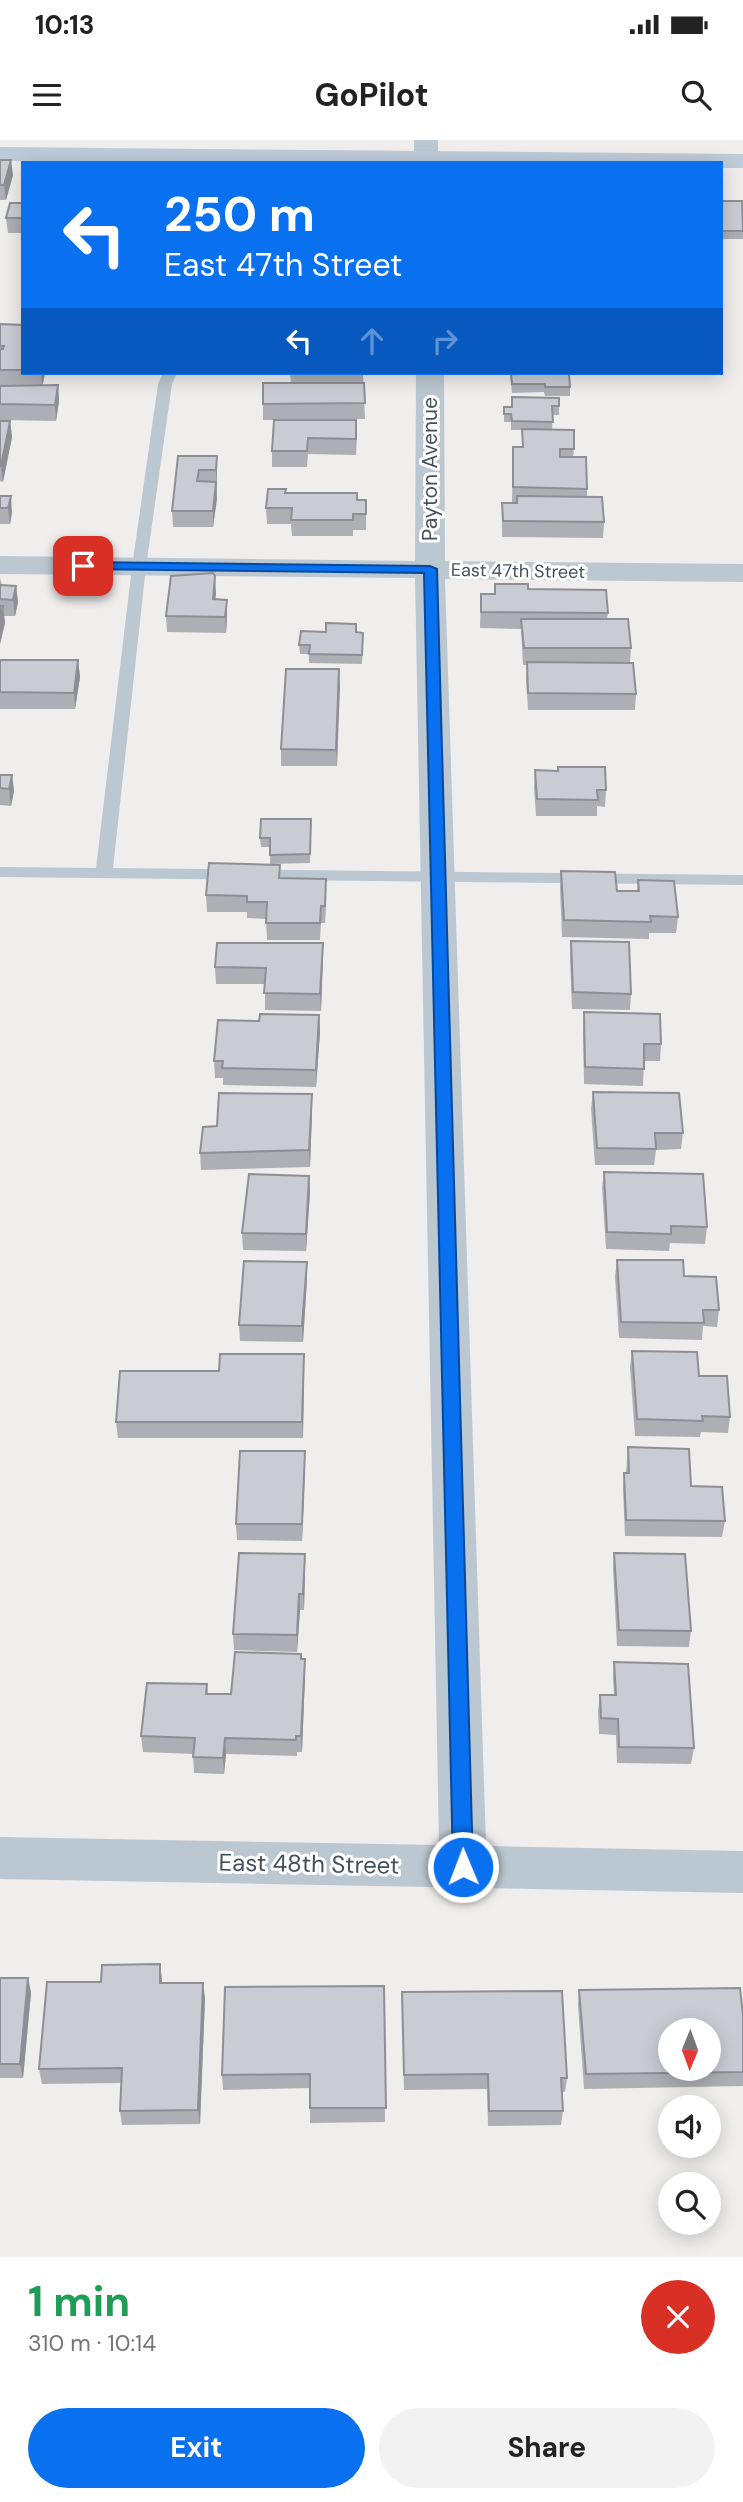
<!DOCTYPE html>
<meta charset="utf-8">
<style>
:root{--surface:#fff;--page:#f2f2f2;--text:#222;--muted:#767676;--accent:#0970ef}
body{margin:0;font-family:"DM Sans",sans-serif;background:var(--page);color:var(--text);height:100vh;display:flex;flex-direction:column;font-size:26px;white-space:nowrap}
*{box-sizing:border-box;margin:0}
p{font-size:23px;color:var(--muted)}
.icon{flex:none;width:38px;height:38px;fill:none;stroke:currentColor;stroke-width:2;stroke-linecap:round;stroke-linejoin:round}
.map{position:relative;height:2117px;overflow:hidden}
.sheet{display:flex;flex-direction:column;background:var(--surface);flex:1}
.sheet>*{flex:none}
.hud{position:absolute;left:21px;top:21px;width:702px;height:214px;border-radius:0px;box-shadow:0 4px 18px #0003;background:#0970ef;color:#fff;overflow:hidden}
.needle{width:46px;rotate:181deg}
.controls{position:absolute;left:658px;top:1878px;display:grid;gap:14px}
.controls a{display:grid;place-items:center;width:63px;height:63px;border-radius:50%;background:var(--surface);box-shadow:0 4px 18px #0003;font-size:35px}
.pin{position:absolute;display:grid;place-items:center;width:60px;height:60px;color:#fff;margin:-30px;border-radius:14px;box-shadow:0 4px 10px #0006}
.me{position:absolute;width:77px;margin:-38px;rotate:359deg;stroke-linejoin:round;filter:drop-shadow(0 0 5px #0008)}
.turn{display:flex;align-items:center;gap:24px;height:147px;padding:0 28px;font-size:32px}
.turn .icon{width:91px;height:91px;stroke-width:2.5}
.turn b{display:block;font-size:49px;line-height:60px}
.lanes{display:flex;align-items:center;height:66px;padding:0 28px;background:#0003;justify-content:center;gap:35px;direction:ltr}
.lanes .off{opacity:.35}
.round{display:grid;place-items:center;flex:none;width:74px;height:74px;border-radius:37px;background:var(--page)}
.summary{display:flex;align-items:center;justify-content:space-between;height:119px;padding:0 28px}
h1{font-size:42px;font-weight:700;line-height:52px;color:#1e9e55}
.action{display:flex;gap:14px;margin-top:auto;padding:14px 28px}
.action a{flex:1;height:80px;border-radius:42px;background:var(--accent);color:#fff;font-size:28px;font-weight:700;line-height:80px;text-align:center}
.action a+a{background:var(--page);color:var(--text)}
.status{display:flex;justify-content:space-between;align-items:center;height:49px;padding:0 35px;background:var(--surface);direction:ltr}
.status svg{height:19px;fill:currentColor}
header{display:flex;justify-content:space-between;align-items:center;height:91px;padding:0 28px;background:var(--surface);font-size:32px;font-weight:700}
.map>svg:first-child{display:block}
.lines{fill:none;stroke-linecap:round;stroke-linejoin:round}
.lane{fill:#bcc8d1;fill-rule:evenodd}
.street{fill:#bcc8d1;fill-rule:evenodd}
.secondary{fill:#becbd9;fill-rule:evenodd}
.wall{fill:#adafb5}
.shaded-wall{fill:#8d8f94}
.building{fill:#c9ccd3;stroke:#8d8f94;stroke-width:2;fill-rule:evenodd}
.route{fill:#0970ef;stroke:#06499b;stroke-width:2}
.labels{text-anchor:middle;stroke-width:6;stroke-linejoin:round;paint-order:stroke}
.far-street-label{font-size:18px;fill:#44515d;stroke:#fff}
.street-label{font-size:21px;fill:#44515d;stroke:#fff}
.near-street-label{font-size:24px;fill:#44515d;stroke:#fff}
</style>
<div class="status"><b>10:13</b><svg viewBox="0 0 49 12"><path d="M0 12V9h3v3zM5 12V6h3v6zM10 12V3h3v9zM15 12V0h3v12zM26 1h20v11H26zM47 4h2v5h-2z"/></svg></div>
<header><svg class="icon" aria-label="menu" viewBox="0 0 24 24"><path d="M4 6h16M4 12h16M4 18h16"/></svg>GoPilot<svg class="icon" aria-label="search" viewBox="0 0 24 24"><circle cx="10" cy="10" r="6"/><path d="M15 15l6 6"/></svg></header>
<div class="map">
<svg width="743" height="2117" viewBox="0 0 743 2117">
<rect width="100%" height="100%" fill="#f0eded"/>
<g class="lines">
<polygon class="lane" points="163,233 177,233 172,244 146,427 113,728 743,735 743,745 0,737 0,727 96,728 132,427 158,244"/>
<g class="street">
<polygon points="414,0 438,0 438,18 435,23 417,23 414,18"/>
<polygon points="416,233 444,233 445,421 743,424 743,442 445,439 486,1706 743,1711 743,1753 0,1739 0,1697 439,1705 415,438 0,434 0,416 415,421"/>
</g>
<polygon class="secondary" points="0,7 743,14 743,28 721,28 721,23 0,21"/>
</g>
<g class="wall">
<polygon points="0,20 13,35 6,60 0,60"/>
<polygon points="721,61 743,65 743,99 721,99"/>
<polygon points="23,63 23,93 8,93 6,78"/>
<polygon points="0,184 23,185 23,233 45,233 43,245 58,245 59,261 56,281 0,280"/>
<polygon points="290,233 363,233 365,279 283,280 357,296 356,315 308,314 307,327 272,327 272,311 274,280 263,280 263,264 291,243"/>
<polygon points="510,233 561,233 570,247 570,256 545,256 544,252 512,253"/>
<polygon points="559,258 559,275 553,275 552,290 574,309 573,317 587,349 587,357 604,382 603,398 502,397 502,363 512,363 513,307 522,307 522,290 511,290 511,282 504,282 504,267 512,267"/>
<polygon points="0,281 10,281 12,297 3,342 0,341"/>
<polygon points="178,316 217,316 217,358 213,387 173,387 172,371"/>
<polygon points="286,353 366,360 366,390 353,390 353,396 292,396 291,384 267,384 266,368"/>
<polygon points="0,356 12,372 10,384 0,384"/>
<polygon points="0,438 2,445 16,446 18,462 15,476 4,476 5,483 0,504"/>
<polygon points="495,444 528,449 608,473 607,479 631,508 630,523 636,554 635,570 528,570 526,539 527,525 523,525 521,489 480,488 481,454 495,454"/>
<polygon points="216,453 215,459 227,476 226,493 167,492 166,476"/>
<polygon points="356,492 363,502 362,524 309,523 309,514 300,514 299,505"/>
<polygon points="0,520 78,520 80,537 75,569 0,569"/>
<polygon points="339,529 337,626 281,626 281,609"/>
<polygon points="535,630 606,650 605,667 597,666 597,676 536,676 534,647"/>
<polygon points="0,635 12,635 14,651 11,666 0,665"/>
<polygon points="311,679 310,723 270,724 270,707 261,707 260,698"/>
<polygon points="280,725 280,738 326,739 325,783 321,783 320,800 267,800 266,779 247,778 247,772 207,772 206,755"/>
<polygon points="561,731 617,751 637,751 638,740 678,777 676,793 649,793 649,799 562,797 560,748"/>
<polygon points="571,801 631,854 630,870 572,869 570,818"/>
<polygon points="323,803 321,871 265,870 265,844 216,844 215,827"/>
<polygon points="584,872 661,904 660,921 644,921 643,946 584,944 583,889"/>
<polygon points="319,875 320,892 316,947 223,945 223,938 215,938 214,921 259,881"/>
<polygon points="593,952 683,993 681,1009 656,1010 654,1025 595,1025 591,969"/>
<polygon points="312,954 312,971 310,1027 201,1030 200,1013 217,986"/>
<polygon points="604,1032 707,1087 705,1104 670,1103 669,1111 606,1109 602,1048"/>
<polygon points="309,1036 310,1052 306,1111 243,1110 242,1093"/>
<polygon points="617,1120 684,1136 719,1170 717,1187 703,1186 702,1200 619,1198 615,1136"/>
<polygon points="307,1122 307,1139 303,1202 240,1201 239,1185"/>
<polygon points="632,1211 699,1236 730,1277 728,1293 701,1292 700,1297 635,1296 630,1227"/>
<polygon points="304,1214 303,1298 118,1298 116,1282 219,1231"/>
<polygon points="628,1307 691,1346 725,1381 722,1397 625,1396 623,1349 624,1333 626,1333"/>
<polygon points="305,1311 305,1328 302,1401 237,1400 236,1384"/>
<polygon points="614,1413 691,1491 689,1507 617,1506 613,1429"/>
<polygon points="305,1430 304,1470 300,1470 297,1512 234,1510 233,1494"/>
<polygon points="302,1519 305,1519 305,1535 302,1612 297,1612 297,1616 226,1614 224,1634 194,1633 193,1614 143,1612 141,1596 207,1544 208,1554 231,1554"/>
<polygon points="614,1522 694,1608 691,1624 617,1623 616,1595 599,1594 598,1571 600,1555 614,1555 613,1538"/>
<polygon points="160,1824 162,1843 205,1858 200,1984 122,1985 120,1971 122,1943 42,1944 39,1929 101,1842"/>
<polygon points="0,1838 28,1838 31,1853 23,1938 0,1938"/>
<polygon points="384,1846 385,1982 310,1983 310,1948 223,1950 222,1935"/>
<polygon points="579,1850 743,1875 743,1946 584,1949 578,1865"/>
<polygon points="402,1852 567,1938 565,1952 561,1952 563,1971 561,1985 488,1986 487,1949 404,1950"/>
</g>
<g class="shaded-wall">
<polygon points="11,20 13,35 6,60 4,45"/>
<polygon points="41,233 45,233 42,246"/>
<polygon points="58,245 59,261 56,281 55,265"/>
<polygon points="10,281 12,297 3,342 1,326"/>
<polygon points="217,316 217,332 216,346 216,330"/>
<polygon points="216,342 217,358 213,387 213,371"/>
<polygon points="11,356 12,372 10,384 8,368"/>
<polygon points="215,436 216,453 214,476 213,459"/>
<polygon points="16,446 18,462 15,476 13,460"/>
<polygon points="227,460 227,476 226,493 225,477"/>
<polygon points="3,466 5,483 0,504 0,479"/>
<polygon points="78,520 80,537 75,569 74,553"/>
<polygon points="339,529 340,546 337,626 336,610"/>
<polygon points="12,635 14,651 11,666 9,649"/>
<polygon points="326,739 326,756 325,783 325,766"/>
<polygon points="323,803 323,820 321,871 320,854"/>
<polygon points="319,875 320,892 316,947 316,930"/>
<polygon points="312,954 312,971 310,1027 309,1010"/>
<polygon points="309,1036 310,1052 306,1111 306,1094"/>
<polygon points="307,1122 307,1139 303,1202 302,1186"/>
<polygon points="304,1214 304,1231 303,1298 302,1282"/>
<polygon points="305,1311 305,1328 302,1401 302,1384"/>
<polygon points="305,1414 305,1430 304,1470 303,1454"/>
<polygon points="299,1454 300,1470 297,1512 297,1495"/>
<polygon points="305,1519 305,1535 302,1612 301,1596"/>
<polygon points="225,1598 226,1614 224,1634 223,1618"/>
<polygon points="160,1824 162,1840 162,1858 160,1843"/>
<polygon points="28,1838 31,1853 23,1938 20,1924"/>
<polygon points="203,1843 205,1858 200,1984 198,1970"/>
</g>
<g class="building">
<polygon points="0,20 11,20 4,45 0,45"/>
<polygon points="37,22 60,22 37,23"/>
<polygon points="721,61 742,61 743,91 721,91"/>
<polygon points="10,63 23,63 23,78 6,78"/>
<polygon points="0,184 23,185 23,230 0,230 0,209 3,209 4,206 0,206"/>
<polygon points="511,233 561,233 561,234 569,234 570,247 545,247 545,244 512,244"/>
<polygon points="263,243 364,243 365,263 263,264"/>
<polygon points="58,245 55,265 0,264 0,246"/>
<polygon points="512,257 559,258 559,266 552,266 553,282 512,281 511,274 504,274 504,267 512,267"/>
<polygon points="274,280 356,280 356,299 308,298 307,311 272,311"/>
<polygon points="0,281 10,281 1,326 0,326"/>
<polygon points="522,289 574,290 574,309 560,309 560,317 586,317 587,349 513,347 513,307 523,307"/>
<polygon points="178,316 217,316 216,330 199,330 197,341 216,342 213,371 172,371"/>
<polygon points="268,349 286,349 285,353 357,353 357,360 366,360 366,374 353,374 353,380 291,380 292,368 266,368"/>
<polygon points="0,356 11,356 8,368 0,368"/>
<polygon points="517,356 602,357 604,382 503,381 502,363 517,363"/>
<polygon points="213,433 215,436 213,459 227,460 225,477 166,476 171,436"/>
<polygon points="495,444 528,444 528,449 606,450 608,473 481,472 481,454 495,454"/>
<polygon points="0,445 16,446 13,460 0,459"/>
<polygon points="0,466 3,466 0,479"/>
<polygon points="521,479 628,479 631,508 524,508"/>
<polygon points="326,483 356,484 356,492 363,493 362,515 309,514 310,505 299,505 301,491 326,492"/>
<polygon points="0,520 78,520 74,553 0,552"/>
<polygon points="527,522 633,523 636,554 528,553"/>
<polygon points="286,529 339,529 336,610 281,609"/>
<polygon points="558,627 605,627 606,650 597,650 598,660 537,659 535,630 558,631"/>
<polygon points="0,635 12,635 9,649 0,648"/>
<polygon points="261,679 311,679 310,714 270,715 270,698 260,698"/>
<polygon points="209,723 280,725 279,738 326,739 325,766 321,766 320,783 266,783 267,762 247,762 247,756 206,755"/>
<polygon points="561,731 615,732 617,751 639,751 638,740 674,741 678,777 650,776 651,782 564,780"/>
<polygon points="571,801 629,802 631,854 573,852"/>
<polygon points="217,803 323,803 320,854 264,853 266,828 215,827"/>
<polygon points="584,872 660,874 661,904 644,904 644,929 585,927"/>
<polygon points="260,874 319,875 316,930 222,928 223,921 214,921 218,880 259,881"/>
<polygon points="593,952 679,953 683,993 655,993 656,1009 597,1008"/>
<polygon points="219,953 312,954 309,1010 200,1013 203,987 217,986"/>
<polygon points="604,1032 703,1034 707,1087 671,1086 671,1094 607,1092"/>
<polygon points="249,1034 309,1036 306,1094 242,1093"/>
<polygon points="617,1120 683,1120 684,1136 716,1137 719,1170 703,1170 704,1183 621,1182"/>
<polygon points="244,1121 307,1122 302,1186 239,1185"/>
<polygon points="632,1211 697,1212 699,1236 727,1236 730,1277 702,1276 703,1281 637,1279"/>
<polygon points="220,1214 304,1214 302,1282 116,1282 120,1231 219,1231"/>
<polygon points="628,1307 689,1309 691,1346 722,1347 725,1381 626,1380 624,1333 629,1333"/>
<polygon points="240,1311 305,1311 302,1384 236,1384"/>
<polygon points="239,1413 305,1414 303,1454 299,1454 297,1495 233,1494"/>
<polygon points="614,1413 685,1414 691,1491 619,1490"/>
<polygon points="235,1512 301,1514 301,1519 305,1519 301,1596 296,1596 296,1600 225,1598 223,1618 193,1617 195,1598 141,1596 147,1543 207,1544 206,1554 231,1554"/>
<polygon points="614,1522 688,1524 694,1608 619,1607 618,1579 601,1578 600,1555 616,1555"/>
<polygon points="160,1824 160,1843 203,1843 198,1970 120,1971 122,1928 39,1929 47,1842 101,1842 102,1825"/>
<polygon points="0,1838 28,1838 20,1924 0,1924"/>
<polygon points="384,1846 386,1968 310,1968 310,1934 222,1935 225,1847"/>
<path d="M 740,1848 L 743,1875 L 743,1932 L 586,1934 L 579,1850 ZM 670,1890 L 709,1890 L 709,1928 L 670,1928 Z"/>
<polygon points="562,1851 567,1938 561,1938 563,1971 489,1971 488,1934 404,1935 402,1852"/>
</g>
<polygon class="route" points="83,422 430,426 437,429 473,1727 470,1734 463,1736 456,1734 453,1727 424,433 79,429 77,426"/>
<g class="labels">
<g class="far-street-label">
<text transform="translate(518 431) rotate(1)" y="6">East 47th Street</text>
</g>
<g class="street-label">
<text transform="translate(430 329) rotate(-90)" y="7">Payton Avenue</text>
</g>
<g class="near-street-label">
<text transform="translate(309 1724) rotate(1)" y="8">East 48th Street</text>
</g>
</g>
</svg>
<div class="controls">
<a><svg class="needle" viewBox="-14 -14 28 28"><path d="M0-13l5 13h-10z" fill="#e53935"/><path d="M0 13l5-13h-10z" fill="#767676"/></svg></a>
<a><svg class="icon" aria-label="sound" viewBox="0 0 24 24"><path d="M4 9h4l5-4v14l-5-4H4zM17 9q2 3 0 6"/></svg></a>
<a><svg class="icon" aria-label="search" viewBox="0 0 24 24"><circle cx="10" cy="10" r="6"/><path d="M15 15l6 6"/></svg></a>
</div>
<div class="pin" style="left:83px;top:426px;background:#d93025"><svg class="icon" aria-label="arrive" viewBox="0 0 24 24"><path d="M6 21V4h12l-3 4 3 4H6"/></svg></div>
<svg class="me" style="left:463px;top:1727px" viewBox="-20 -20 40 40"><circle r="17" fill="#0970ef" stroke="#fff" stroke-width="3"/><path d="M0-11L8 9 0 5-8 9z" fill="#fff"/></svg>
<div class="hud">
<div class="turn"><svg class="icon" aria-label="left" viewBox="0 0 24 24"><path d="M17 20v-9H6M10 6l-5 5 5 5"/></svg><div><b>250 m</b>East 47th Street</div></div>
<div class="lanes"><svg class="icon" aria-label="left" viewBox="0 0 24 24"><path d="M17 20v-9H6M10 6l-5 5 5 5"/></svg><svg class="icon off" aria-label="ahead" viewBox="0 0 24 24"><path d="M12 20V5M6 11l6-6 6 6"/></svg><svg class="icon off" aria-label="right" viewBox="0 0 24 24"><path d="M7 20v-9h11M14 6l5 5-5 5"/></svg></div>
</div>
</div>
<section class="sheet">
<div class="summary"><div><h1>1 min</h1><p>310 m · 10:14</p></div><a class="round" style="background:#d93025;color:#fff"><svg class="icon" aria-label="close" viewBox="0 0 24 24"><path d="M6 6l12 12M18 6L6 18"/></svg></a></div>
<div class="action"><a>Exit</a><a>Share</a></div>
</section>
